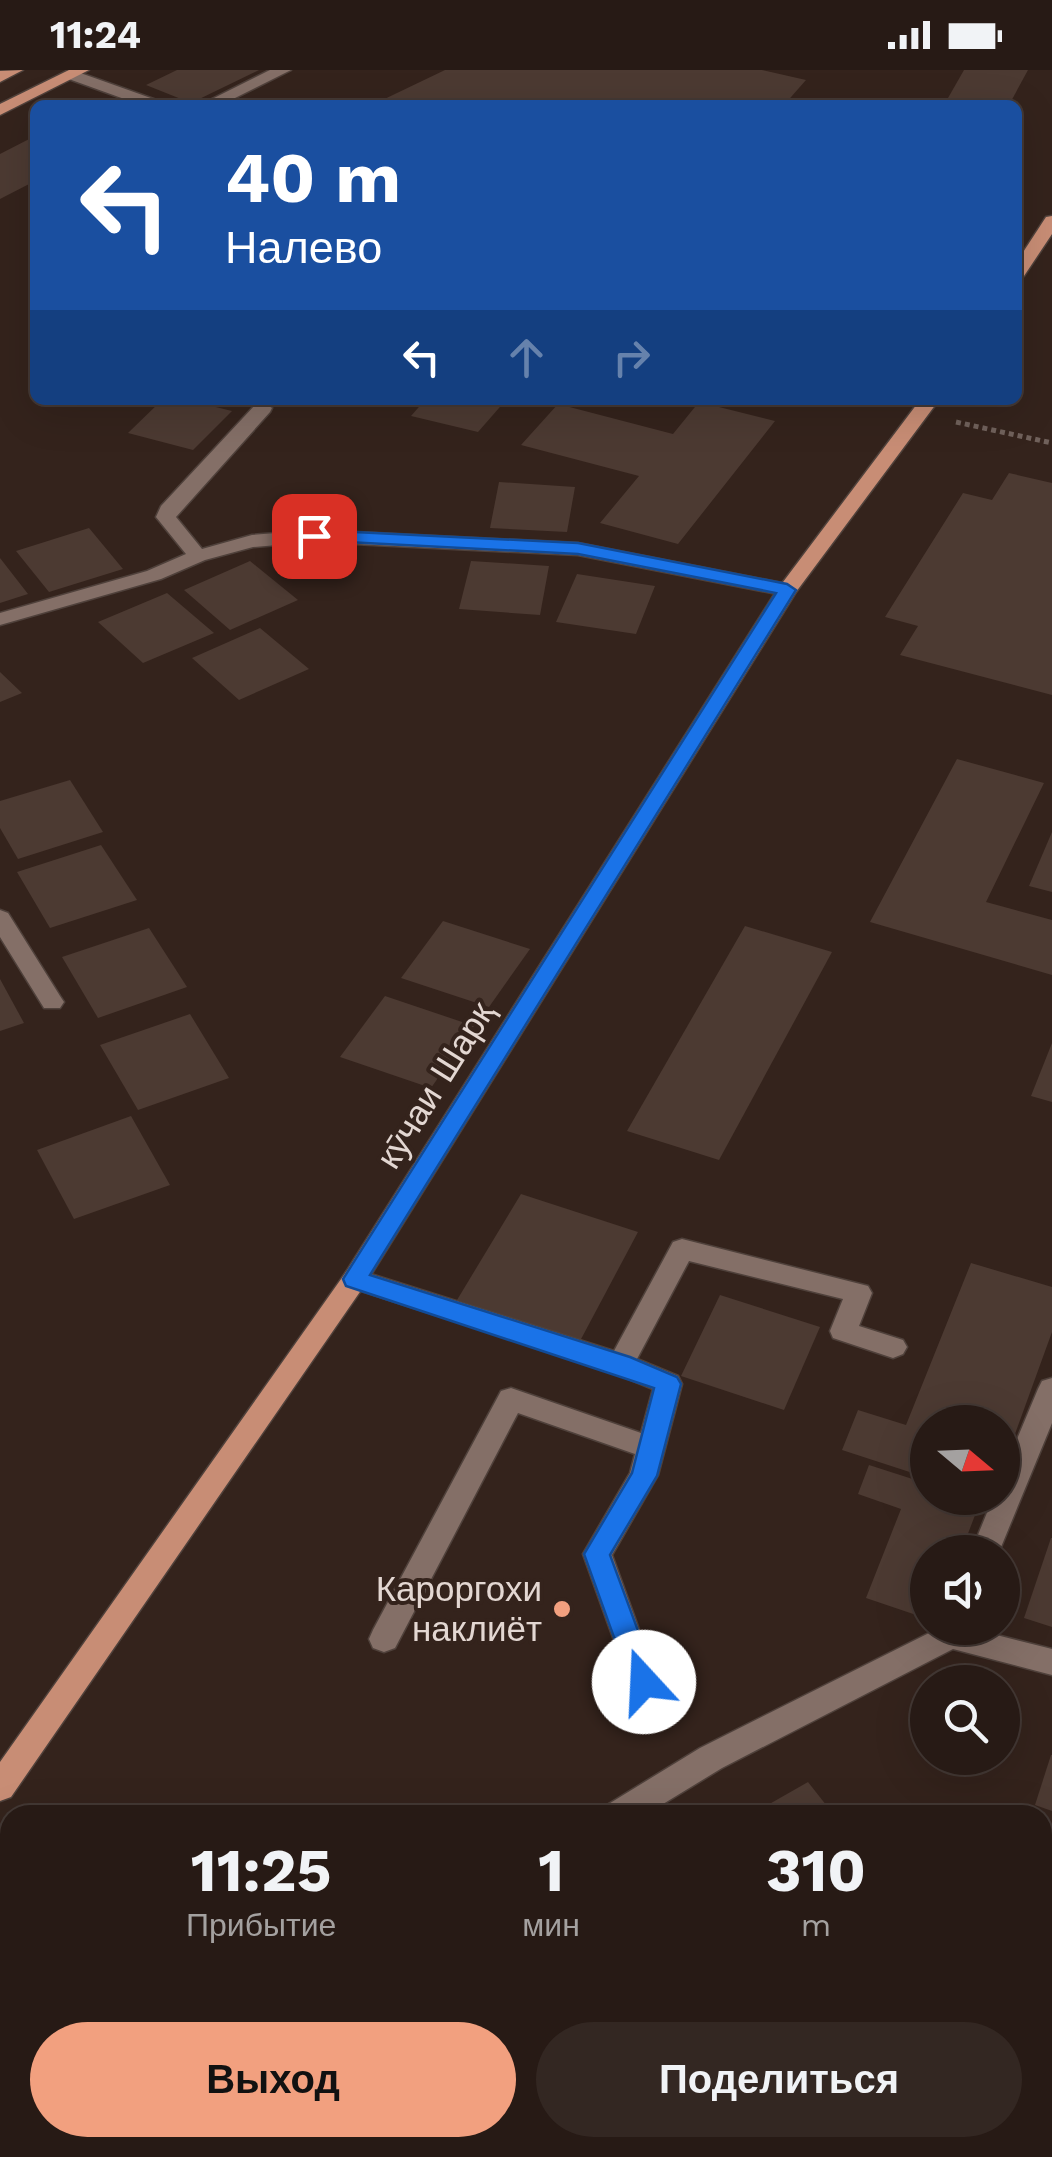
<!DOCTYPE html>
<html lang="ru">
<meta charset="utf-8">
<style>
:root{--surface:#271a15;--page:#332722;--text:#f1f3f6;--muted:#a4a1a0;--line:#433834;--accent:#f2a07f}
body{margin:0;font-family:"Work Sans",sans-serif;background:var(--page);color:var(--text);height:100vh;display:flex;flex-direction:column;font-size:38px;white-space:nowrap}
*{box-sizing:border-box;margin:0}
p{font-size:32px;color:var(--muted)}
.icon{flex:none;width:55px;height:55px;fill:none;stroke:currentColor;stroke-width:2;stroke-linecap:round;stroke-linejoin:round}
.map{position:relative;flex:1;overflow:hidden}
.side{position:absolute;left:0px;top:1735px;width:1052px;height:352px;display:flex;flex-direction:column;background:var(--surface);border-radius:30px 30px 0 0;box-shadow:0 10px 40px #0002,0 0 0 2px var(--line)}
.side>*{flex:none}
.top-card{position:absolute;left:30px;top:30px;width:992px;height:305px;border-radius:15px;box-shadow:0 10px 40px #0002,0 0 0 2px var(--line);background:#1a4fa0;color:#fff;overflow:hidden}
.needle{width:65px;rotate:109deg}
.tools{position:absolute;left:910px;top:1335px;display:grid;gap:20px}
.tools a{display:grid;place-items:center;width:110px;height:110px;border-radius:50%;background:var(--surface);box-shadow:0 10px 40px #0002,0 0 0 2px var(--line);font-size:50px}
.pin{position:absolute;display:grid;place-items:center;width:85px;height:85px;color:#fff;margin:-42px;border-radius:20px;box-shadow:0 5px 15px #0006}
.me{position:absolute;width:110px;margin:-55px;rotate:340deg;stroke-linejoin:round;filter:drop-shadow(0 0 8px #0008)}
.turn{display:flex;align-items:center;gap:35px;height:210px;padding:0 30px;font-size:45px}
.turn .icon{width:130px;height:130px;stroke-width:2.5}
.turn b{display:block;font-size:70px;line-height:85px}
.lanes{display:flex;align-items:center;height:95px;padding:0 30px;background:#0003;justify-content:center;gap:50px;direction:ltr}
.lanes .off{opacity:.35}
.eta{display:flex;justify-content:space-evenly;align-items:center;height:170px;text-align:center}
.eta b{font-size:60px;font-weight:700;line-height:70px}
.action{display:flex;gap:20px;margin-top:auto;padding:20px 30px}
.action a{flex:1;height:115px;border-radius:60px;background:var(--accent);color:#111;font-size:40px;font-weight:700;line-height:115px;text-align:center}
.action a+a{background:var(--page);color:var(--text)}
.status{display:flex;justify-content:space-between;align-items:center;height:70px;padding:0 50px;background:var(--surface);direction:ltr}
.status svg{height:28px;fill:currentColor}
.map>svg:first-child{display:block}
.building{fill:#4c3a32}
.lines{fill:none;stroke-linecap:round;stroke-linejoin:round}
.minor-casing{stroke:#4f413b;stroke-width:3}
.major-casing{stroke:#4f413b;stroke-width:3}
.path{stroke:#70615b;stroke-width:5;stroke-dasharray:5 4;stroke-linecap:butt}
.minor{fill:#846f67;fill-rule:evenodd}
.major{fill:#c88d75;fill-rule:evenodd}
.route{fill:#1a73e8;stroke:#114b97;stroke-width:2.5}
.poi-dot{fill:#f2a07f;stroke:#34231c;stroke-width:4}
.labels{text-anchor:middle;stroke-width:8;stroke-linejoin:round;paint-order:stroke}
.street-label{font-size:35px;fill:#e3d7d2;stroke:#34231c}
.poi-label{font-size:35px;fill:#e3d7d2;stroke:#34231c;text-anchor:end}
</style>
<div class="status"><b>11:24</b><svg viewBox="0 0 49 12"><path d="M0 12V9h3v3zM5 12V6h3v6zM10 12V3h3v9zM15 12V0h3v12zM26 1h20v11H26zM47 4h2v5h-2z"/></svg></div>
<div class="map">
<svg width="1052" height="2087" viewBox="0 0 1052 2087">
<rect width="100%" height="100%" fill="#34231c"/>
<g class="building">
<polygon points="177,0 259,0 191,33 146,15"/>
<polygon points="445,0 762,0 806,10 784,35 372,35"/>
<polygon points="964,0 1028,0 1009,35 944,35"/>
<polygon points="35,66 35,111 0,129 0,84"/>
<polygon points="162,330 187,330 232,341 193,380 128,363"/>
<polygon points="425,330 506,330 478,362 411,346"/>
<polygon points="699,332 775,351 678,474 600,453 639,406 521,375 558,334 673,364"/>
<polygon points="1009,403 1052,413 1052,625 900,585 918,556 885,547 963,423 992,430"/>
<polygon points="499,412 575,417 567,462 490,458"/>
<polygon points="89,458 123,499 49,522 16,481"/>
<polygon points="0,488 28,524 0,533"/>
<polygon points="250,491 298,530 230,560 184,520"/>
<polygon points="471,491 549,496 540,545 459,539"/>
<polygon points="577,504 655,516 636,564 556,552"/>
<polygon points="167,523 214,563 143,593 98,552"/>
<polygon points="260,558 309,599 239,630 192,588"/>
<polygon points="0,602 22,623 0,632"/>
<polygon points="957,689 1044,713 986,832 1052,850 1052,905 870,852"/>
<polygon points="70,710 103,762 18,789 0,758 0,731"/>
<polygon points="1052,762 1052,822 1029,816"/>
<polygon points="101,775 137,830 50,858 17,802"/>
<polygon points="443,851 530,879 489,937 401,908"/>
<polygon points="745,856 832,882 719,1090 627,1061"/>
<polygon points="149,858 187,917 98,948 62,887"/>
<polygon points="0,909 24,953 0,961"/>
<polygon points="385,926 474,956 431,1018 340,987"/>
<polygon points="190,944 229,1008 138,1040 100,975"/>
<polygon points="1052,973 1052,1032 1031,1026"/>
<polygon points="131,1046 170,1115 74,1149 37,1080"/>
<polygon points="521,1124 638,1162 580,1271 457,1230"/>
<polygon points="971,1193 1052,1217 1052,1262 1003,1397 1002,1352 928,1352 928,1408 842,1380 858,1340 906,1355"/>
<polygon points="720,1225 820,1257 784,1340 681,1306"/>
<polygon points="869,1395 928,1414 928,1428 968,1428 980,1432 961,1482 928,1482 928,1549 866,1528 901,1439 858,1424"/>
<polygon points="1051,1468 1052,1468 1052,1557 1024,1548"/>
<polygon points="1051,1685 1052,1685 1052,1741 1035,1735"/>
<polygon points="808,1712 834,1745 750,1745"/>
<polygon points="1042,1791 1052,1794 1052,1923 1042,1919"/>
<polygon points="258,2078 288,2078 297,2087 248,2087"/>
<polygon points="699,2078 799,2078 796,2087 722,2087"/>
<polygon points="847,2078 995,2078 992,2087 844,2087"/>
</g>
<g class="lines">
<g class="minor-casing">
<g id="minor">
<polygon points="72,0 162,32 164,35 141,35 66,8 66,2"/>
<polygon points="270,0 291,0 221,35 200,35"/>
<polygon points="263,332 272,338 270,342 176,447 202,479 252,465 314,460 578,473 787,514 797,520 787,526 578,485 314,472 253,477 205,490 161,509 0,555 0,543 147,501 186,484 156,447 161,436 256,334"/>
<polygon points="0,840 8,843 60,926 64,932 60,938 44,938 0,867"/>
<polygon points="682,1169 868,1216 872,1223 859,1256 903,1270 907,1277 903,1284 893,1288 833,1268 830,1261 843,1229 689,1191 637,1289 678,1306 682,1314 658,1405 612,1485 670,1645 666,1654 655,1658 644,1654 583,1484 630,1403 635,1384 518,1343 395,1578 384,1582 373,1578 369,1569 373,1560 501,1321 511,1318 641,1363 653,1319 612,1302 346,1216 342,1209 346,1202 355,1199 614,1281 673,1172"/>
<polygon points="1052,1308 1052,1353 999,1482 971,1482 993,1428 1002,1428 1002,1405 1038,1319 1042,1311"/>
<polygon points="939,1558 969,1558 1052,1579 1052,1605 953,1579 722,1698 645,1745 602,1745 607,1735 700,1678"/>
<polygon points="107,2078 150,2078 146,2087 103,2087"/>
<polygon points="583,2078 630,2078 634,2087 587,2087"/>
</g>
</g>
<g class="major-casing">
<g id="major">
<polygon points="23,0 0,12 0,1"/>
<polygon points="69,0 89,0 0,45 0,34"/>
<polygon points="1052,146 1052,164 1024,206 1018,207 1018,190 1046,147"/>
<polygon points="920,330 939,330 796,522 364,1216 11,1727 0,1731 0,1692 346,1202 777,520"/>
</g>
</g>
<polyline class="path" points="956,352 1052,373"/>
<use href="#minor" class="minor"/>
<use href="#major" class="major"/>
</g>
<polygon class="route" points="314,460 578,473 787,514 796,520 370,1205 630,1287 677,1307 681,1314 657,1406 610,1485 657,1612 653,1621 644,1624 634,1621 630,1612 584,1484 632,1403 654,1318 346,1216 343,1209 776,523 578,484 308,470 308,462"/>
<circle class="poi-dot" cx="562" cy="1539" r="10"/>
<g class="labels">
<g class="street-label">
<text transform="translate(435 1015) rotate(-58)" y="12">кӯчаи Шарқ</text>
</g>
<g class="poi-label">
<text x="542" y="1531">Кароргохи<tspan x="542" dy="40">наклиёт</tspan></text>
</g>
</g>
</svg>
<div class="tools">
<a><svg class="needle" viewBox="-14 -14 28 28"><path d="M0-13l5 13h-10z" fill="#e53935"/><path d="M0 13l5-13h-10z" fill="#a4a1a0"/></svg></a>
<a><svg class="icon" aria-label="sound" viewBox="0 0 24 24"><path d="M4 9h4l5-4v14l-5-4H4zM17 9q2 3 0 6"/></svg></a>
<a><svg class="icon" aria-label="search" viewBox="0 0 24 24"><circle cx="10" cy="10" r="6"/><path d="M15 15l6 6"/></svg></a>
</div>
<div class="pin" style="left:314px;top:466px;background:#d93025"><svg class="icon" aria-label="arrive" viewBox="0 0 24 24"><path d="M6 21V4h12l-3 4 3 4H6"/></svg></div>
<svg class="me" style="left:644px;top:1612px" viewBox="-20 -20 40 40"><circle r="19" fill="#fff"/><path d="M0-13L10 11 0 6-10 11z" fill="#1a73e8"/></svg>
<div class="top-card">
<div class="turn"><svg class="icon" aria-label="left" viewBox="0 0 24 24"><path d="M17 20v-9H6M10 6l-5 5 5 5"/></svg><div><b>40 m</b>Налево</div></div>
<div class="lanes"><svg class="icon" aria-label="left" viewBox="0 0 24 24"><path d="M17 20v-9H6M10 6l-5 5 5 5"/></svg><svg class="icon off" aria-label="ahead" viewBox="0 0 24 24"><path d="M12 20V5M6 11l6-6 6 6"/></svg><svg class="icon off" aria-label="right" viewBox="0 0 24 24"><path d="M7 20v-9h11M14 6l5 5-5 5"/></svg></div>
</div>
<section class="side">
<div class="eta">
<div><b>11:25</b><p>Прибытие</p></div>
<div><b>1</b><p>мин</p></div>
<div><b>310</b><p>m</p></div>
</div>
<div class="action"><a>Выход</a><a>Поделиться</a></div>
</section>
</div>
